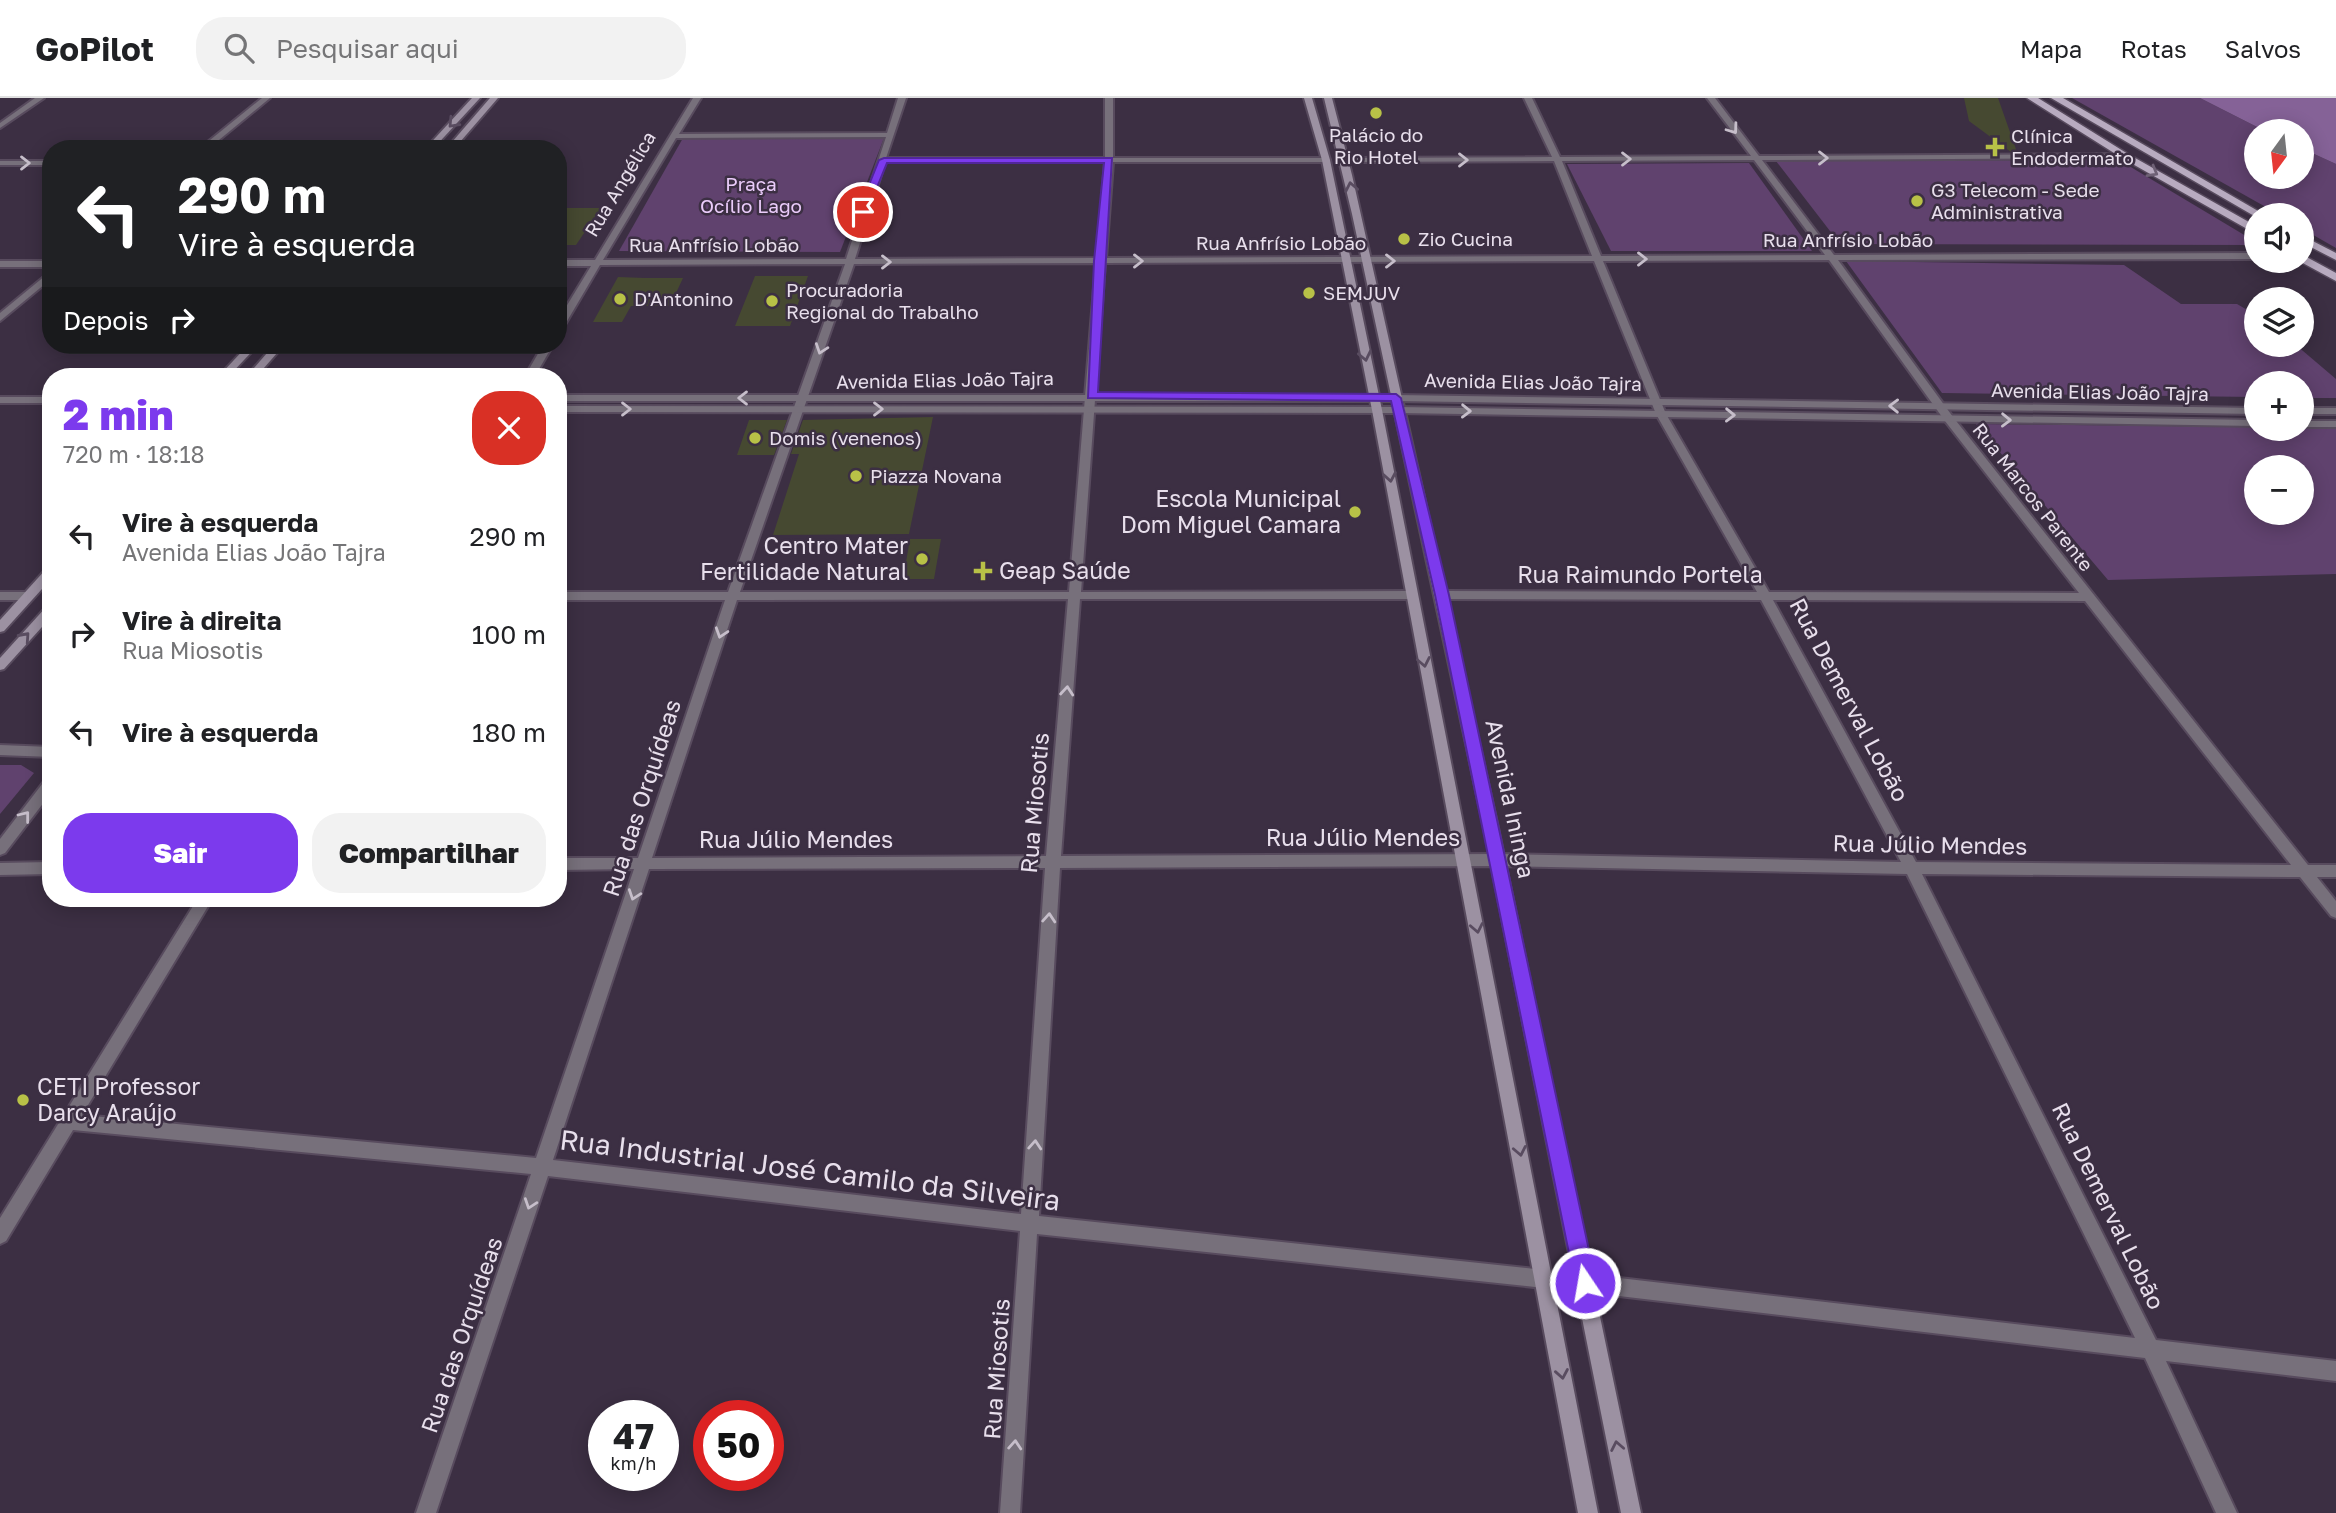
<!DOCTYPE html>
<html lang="pt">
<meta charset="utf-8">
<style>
:root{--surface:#fff;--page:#f2f2f2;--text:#202124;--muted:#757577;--line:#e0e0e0;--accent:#7c3aed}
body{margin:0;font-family:"Golos Text",sans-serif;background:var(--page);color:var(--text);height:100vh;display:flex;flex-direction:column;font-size:26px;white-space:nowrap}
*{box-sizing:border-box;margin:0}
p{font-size:23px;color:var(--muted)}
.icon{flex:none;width:38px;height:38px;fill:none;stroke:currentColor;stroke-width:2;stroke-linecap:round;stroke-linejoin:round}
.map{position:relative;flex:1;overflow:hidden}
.sheet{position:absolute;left:42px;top:270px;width:525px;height:539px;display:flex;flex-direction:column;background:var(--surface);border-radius:28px;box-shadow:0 4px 18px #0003}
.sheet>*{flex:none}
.top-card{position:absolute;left:42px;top:42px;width:525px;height:214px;border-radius:28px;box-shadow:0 4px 18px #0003;background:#202124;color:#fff;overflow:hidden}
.needle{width:46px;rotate:195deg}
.tools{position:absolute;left:2244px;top:21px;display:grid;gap:14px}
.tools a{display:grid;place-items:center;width:70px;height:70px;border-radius:50%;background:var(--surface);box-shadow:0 4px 18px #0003;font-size:35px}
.speed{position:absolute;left:588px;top:1302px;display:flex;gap:14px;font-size:35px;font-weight:700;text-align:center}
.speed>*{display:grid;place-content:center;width:91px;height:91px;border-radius:50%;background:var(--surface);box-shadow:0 4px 18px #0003;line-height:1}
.speed small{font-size:18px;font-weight:400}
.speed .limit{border:10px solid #d22;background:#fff;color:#111}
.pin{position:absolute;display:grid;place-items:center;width:60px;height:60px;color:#fff;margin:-30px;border:4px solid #fff;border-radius:50%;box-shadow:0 2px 7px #0007}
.me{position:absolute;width:77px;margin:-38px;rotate:348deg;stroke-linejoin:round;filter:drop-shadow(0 0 5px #0008)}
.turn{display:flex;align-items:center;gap:24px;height:147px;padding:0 21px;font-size:32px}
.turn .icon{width:91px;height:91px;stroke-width:2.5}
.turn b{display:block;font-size:49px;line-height:60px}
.then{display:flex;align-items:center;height:66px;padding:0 21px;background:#0003;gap:14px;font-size:26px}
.round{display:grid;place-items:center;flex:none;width:74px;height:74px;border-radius:28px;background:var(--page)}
.headline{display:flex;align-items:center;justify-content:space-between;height:119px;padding:0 21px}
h1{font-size:42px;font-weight:800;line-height:52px;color:var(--accent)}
.cta{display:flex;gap:14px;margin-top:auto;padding:14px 21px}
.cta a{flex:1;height:80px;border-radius:28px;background:var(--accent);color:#fff;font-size:28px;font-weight:800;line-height:80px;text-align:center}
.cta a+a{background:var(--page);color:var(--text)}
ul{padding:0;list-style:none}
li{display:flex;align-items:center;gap:21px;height:98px;padding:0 21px}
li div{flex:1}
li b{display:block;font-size:26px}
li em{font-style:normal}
header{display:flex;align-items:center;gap:42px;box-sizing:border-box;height:98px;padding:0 35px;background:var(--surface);border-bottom:2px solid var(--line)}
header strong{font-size:33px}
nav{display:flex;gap:38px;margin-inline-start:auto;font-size:24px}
.search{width:490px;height:63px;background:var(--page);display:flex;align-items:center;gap:18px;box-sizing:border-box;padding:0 24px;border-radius:28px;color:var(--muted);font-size:26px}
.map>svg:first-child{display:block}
.green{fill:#60426e;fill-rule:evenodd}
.water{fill:#856297}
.building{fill:#464931}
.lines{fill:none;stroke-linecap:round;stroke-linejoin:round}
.minor-casing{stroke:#584b5e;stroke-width:4}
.tertiary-casing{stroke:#584b5e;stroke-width:4}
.secondary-casing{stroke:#584b5e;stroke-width:4}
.primary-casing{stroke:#584b5e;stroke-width:3}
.minor{fill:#77707b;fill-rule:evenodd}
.tertiary{fill:#77707b;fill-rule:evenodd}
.secondary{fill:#9c91a2;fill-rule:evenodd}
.primary{fill:#b8abc0;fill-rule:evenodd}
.oneway{stroke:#594c60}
.oneway2{stroke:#c6beca}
.oneway3{stroke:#6e6175}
.route{fill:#7c3aed;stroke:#51269a;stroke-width:2}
.poi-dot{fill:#b8c147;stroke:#3c2f43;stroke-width:2.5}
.labels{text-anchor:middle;stroke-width:5;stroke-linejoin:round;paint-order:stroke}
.far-poi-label{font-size:19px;fill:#e8dfec;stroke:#3c2f43;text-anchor:start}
.far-street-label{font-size:19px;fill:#e8dfec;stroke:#3c2f43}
.far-park-label{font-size:19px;fill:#eacbfa;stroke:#3c2f43}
.poi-label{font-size:23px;fill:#e8dfec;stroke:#3c2f43;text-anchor:end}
.street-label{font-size:23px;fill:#e8dfec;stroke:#3c2f43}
.near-street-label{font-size:28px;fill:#e8dfec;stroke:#3c2f43}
</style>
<header>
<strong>GoPilot</strong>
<div class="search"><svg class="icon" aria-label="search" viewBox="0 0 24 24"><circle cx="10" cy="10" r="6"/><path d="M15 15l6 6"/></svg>Pesquisar aqui</div>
<nav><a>Mapa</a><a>Rotas</a><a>Salvos</a></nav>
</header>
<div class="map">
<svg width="2336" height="1415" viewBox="0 0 2336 1415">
<rect width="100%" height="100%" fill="#3c2f43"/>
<g class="green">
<polygon points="2072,0 2200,0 2265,33 2256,33 2256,79 2301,79 2301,50 2336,66 2336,150 2301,130 2301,117 2280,117"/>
<polygon points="683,40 884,40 840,154 619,153"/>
<polygon points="2119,62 2256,144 2256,147 1840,146 1776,63"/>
<polygon points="1749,65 1812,153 1611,153 1567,66"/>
<polygon points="1846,163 2124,167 2181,206 2237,206 2256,217 2256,247 2296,247 2336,281 2336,300 2301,300 2301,285 2256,285 2256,299 1942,295"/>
<path d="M 1976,326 L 2336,330 L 2336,476 L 2108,482 ZM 2256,369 L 2301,369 L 2301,415 L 2256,415 Z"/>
<polygon points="0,667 21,667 34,675 0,716"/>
</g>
<polygon class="water" points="2200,0 2336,0 2336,66 2301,50 2301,33 2265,33"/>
<g class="building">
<polygon points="1964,0 1998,0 2017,54 2011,54 1969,23"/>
<polygon points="558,110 601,110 576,147 558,147"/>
<polygon points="755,178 808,178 790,228 735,228"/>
<polygon points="618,179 645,180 683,180 670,208 631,208 622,224 593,224"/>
<polygon points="933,319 909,436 773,437 799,356 791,356 803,322"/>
<polygon points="749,322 787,322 774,357 737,357"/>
<polygon points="910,441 941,441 934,481 903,481"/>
</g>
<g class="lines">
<g class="minor-casing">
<g id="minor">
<polygon points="35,0 44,0 0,30 0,25"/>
<polygon points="262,0 270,0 208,51 199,51"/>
<path d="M 693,0 L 701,0 L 679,36 L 887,35 L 898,0 L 906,0 L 886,60 L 1105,60 L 1105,0 L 1113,0 L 1113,60 L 1326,60 L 1330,62 L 1326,64 L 1113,64 L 1106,160 L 1592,158 L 1554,63 L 1345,64 L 1341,62 L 1345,60 L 1552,59 L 1524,0 L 1532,0 L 1560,59 L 1751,58 L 1707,0 L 1715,0 L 1759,58 L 2125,56 L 2129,58 L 2125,60 L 1762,62 L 1834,157 L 2256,155 L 2256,161 L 1838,162 L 1953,319 L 2308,767 L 2336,767 L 2336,779 L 2317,779 L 2336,803 L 2336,820 L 2331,818 L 2300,779 L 1922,776 L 2156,1242 L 2336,1263 L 2336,1283 L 2166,1263 L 2237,1415 L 2216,1415 L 2145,1260 L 1585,1194 L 1578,1192 L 1576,1185 L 1578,1178 L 1585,1176 L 2135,1240 L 1907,776 L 1498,768 L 1060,770 L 1039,1118 L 1544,1172 L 1551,1174 L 1553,1181 L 1551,1188 L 1544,1190 L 1037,1136 L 1020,1415 L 1000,1415 L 1020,1133 L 548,1078 L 436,1415 L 416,1415 L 531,1076 L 73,1032 L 6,1143 L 0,1146 L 0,1120 L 198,800 L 213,800 L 82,1017 L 536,1060 L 634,771 L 558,772 L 558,760 L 638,760 L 725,502 L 558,502 L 558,494 L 728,494 L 845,166 L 600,167 L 563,230 L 558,233 L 558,222 L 591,168 L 558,168 L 558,162 L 595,162 ZM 886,39 L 846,161 L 603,162 L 676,40 ZM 1754,62 L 1825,157 L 1601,158 L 1562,63 ZM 885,64 L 1105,64 L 1097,160 L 855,161 ZM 1829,162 L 1945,323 L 2079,495 L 1769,494 L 1666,316 L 1603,163 ZM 1594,163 L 1656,316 L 1757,494 L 1442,493 L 1436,497 L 1442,501 L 1761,502 L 1901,764 L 1498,756 L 1061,758 L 1080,501 L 1411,501 L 1417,497 L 1411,493 L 1081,494 L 1105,165 ZM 1096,165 L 1069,494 L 740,494 L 854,166 ZM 1068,501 L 1046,758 L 652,760 L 737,502 ZM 1773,502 L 2085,503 L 2291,767 L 1916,764 ZM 1045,770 L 1021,1116 L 553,1062 L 649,771 Z"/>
<rect x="0" y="63" width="51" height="4"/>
<rect x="0" y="163" width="51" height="6"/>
<polygon points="51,173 51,181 0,223 0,215"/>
<polygon points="543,247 553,247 535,278 525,278"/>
<polygon points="0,494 29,494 35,498 29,502 0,502"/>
<polygon points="0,647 51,649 51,659 0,657"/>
<polygon points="51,680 51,695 5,755 0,757 0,741 46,681"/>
<polygon points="51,764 51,776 0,777 0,765"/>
</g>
</g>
<g class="tertiary-casing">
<g id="tertiary">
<polygon points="558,297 1396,297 2256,310 2256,316 1396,303 558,303"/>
<rect x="0" y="299" width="51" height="6"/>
<polygon points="558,308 1398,309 2256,322 2256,328 1398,315 558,314"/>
<rect x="2301" y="310" width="35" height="6"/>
<rect x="2301" y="323" width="35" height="6"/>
</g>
</g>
<g class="secondary-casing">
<g id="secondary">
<polygon points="472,0 480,0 433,51 425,51"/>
<polygon points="490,0 498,0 454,51 446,51"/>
<polygon points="1304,0 1312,0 1330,62 1382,312 1598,1415 1578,1415 1372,312 1322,62"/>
<polygon points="1324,0 1332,0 1352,77 1497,725 1641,1415 1621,1415 1483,725 1352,116"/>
<polygon points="248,247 258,247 229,278 219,278"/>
<polygon points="274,247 284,247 257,278 247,278"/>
<polygon points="51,469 51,481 4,533 0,534 0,522 47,470"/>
<polygon points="51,507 51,519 4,571 0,572 0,560 47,508"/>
</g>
</g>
<g class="primary-casing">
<g id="primary">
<polygon points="2027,0 2038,0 2128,56 2256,128 2256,136 2122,60"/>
<polygon points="2051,0 2063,0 2265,117 2256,119"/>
<polygon points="2301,137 2336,155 2336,162 2301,144"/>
<polygon points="2301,156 2336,175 2336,183 2299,163"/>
</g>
</g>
<use href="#minor" class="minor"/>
<use href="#tertiary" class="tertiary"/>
<use href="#secondary" class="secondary"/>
<use href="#primary" class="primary"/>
</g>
<defs><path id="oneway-chevron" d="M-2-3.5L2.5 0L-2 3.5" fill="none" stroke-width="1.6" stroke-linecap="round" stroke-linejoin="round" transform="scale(1.75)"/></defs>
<g class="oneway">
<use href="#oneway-chevron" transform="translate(453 25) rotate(133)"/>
<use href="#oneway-chevron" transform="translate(1351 89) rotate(-101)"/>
<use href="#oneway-chevron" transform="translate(1365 258) rotate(78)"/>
<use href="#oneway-chevron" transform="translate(1390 379) rotate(80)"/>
<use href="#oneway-chevron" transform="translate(25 539) rotate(-48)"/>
<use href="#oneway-chevron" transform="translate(1424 564) rotate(79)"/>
<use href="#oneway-chevron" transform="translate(1477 830) rotate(79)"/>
<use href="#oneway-chevron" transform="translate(1520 1053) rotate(79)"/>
<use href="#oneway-chevron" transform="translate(1562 1276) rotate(80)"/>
<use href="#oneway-chevron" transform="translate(1617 1348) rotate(-101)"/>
</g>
<g class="oneway2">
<use href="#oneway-chevron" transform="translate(1733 31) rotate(54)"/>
<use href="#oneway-chevron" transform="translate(1823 60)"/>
<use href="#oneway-chevron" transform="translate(1626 61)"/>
<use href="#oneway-chevron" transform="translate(1463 62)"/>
<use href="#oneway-chevron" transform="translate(25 65)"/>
<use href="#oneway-chevron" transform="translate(1642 161)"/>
<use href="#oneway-chevron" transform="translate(1138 163)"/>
<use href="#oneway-chevron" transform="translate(1390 163)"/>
<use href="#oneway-chevron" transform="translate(886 164)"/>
<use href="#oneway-chevron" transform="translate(821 251) rotate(109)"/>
<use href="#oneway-chevron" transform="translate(743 300) rotate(-180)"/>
<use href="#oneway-chevron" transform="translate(1894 308) rotate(-179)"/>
<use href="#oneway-chevron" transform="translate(626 311)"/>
<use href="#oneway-chevron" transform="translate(878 311)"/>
<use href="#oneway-chevron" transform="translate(1466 313) rotate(1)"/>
<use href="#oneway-chevron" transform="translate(1730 317) rotate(1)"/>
<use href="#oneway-chevron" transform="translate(2006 322) rotate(1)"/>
<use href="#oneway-chevron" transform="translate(721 535) rotate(108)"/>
<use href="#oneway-chevron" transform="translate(1067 593) rotate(-85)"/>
<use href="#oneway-chevron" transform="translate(25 718) rotate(-52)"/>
<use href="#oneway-chevron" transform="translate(634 797) rotate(109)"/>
<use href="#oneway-chevron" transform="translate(1049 820) rotate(-86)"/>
<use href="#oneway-chevron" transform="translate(1035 1047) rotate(-86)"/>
<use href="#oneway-chevron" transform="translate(530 1106) rotate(109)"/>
<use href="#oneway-chevron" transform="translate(1015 1347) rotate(-86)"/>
</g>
<use class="oneway3" href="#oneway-chevron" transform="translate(2153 74) rotate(30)"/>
<polygon class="route" points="1112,60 1098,294 1396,296 1401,300 1449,497 1596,1185 1593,1192 1585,1195 1578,1192 1575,1185 1435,497 1391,303 1088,300 1094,163 1104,65 887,65 867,114 863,116 858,114 879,62 884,60"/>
<g class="poi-dot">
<circle cx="1376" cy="15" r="7"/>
<path d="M1991.5 38.5h7v7h7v7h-7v7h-7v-7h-7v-7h7z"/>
<circle cx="1917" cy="103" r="7"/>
<circle cx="1404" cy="141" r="7"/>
<circle cx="1309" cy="195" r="7"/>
<circle cx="620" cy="201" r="7"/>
<circle cx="772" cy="203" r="7"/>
<circle cx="755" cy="340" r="7"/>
<circle cx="856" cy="378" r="7"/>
<circle cx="1355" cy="414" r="7"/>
<circle cx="922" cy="461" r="7"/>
<path d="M979.5 462.5h7v7h7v7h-7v7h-7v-7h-7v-7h7z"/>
<circle cx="23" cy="1002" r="7"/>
</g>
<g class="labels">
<g class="far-poi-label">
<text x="1376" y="44" text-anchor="middle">Palácio do<tspan x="1376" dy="22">Rio Hotel</tspan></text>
<text x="2011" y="45">Clínica<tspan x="2011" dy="22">Endodermato</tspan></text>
<text x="1931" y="99">G3 Telecom - Sede<tspan x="1931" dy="22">Administrativa</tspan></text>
<text x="1418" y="148">Zio Cucina</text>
<text x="786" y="199">Procuradoria<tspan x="786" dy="22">Regional do Trabalho</tspan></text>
<text x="1323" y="202">SEMJUV</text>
<text x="634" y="208">D'Antonino</text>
<text x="769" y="347">Domis (venenos)</text>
<text x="870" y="385">Piazza Novana</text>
</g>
<g class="far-street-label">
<text transform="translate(620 86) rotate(-59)" y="7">Rua Angélica</text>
<text x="1848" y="149">Rua Anfrísio Lobão</text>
<text x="1281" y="152">Rua Anfrísio Lobão</text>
<text x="714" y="154">Rua Anfrísio Lobão</text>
<text transform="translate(945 282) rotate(-1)" y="7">Avenida Elias João Tajra</text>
<text transform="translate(1533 284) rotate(1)" y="7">Avenida Elias João Tajra</text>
<text transform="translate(2100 294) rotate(1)" y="7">Avenida Elias João Tajra</text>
<text transform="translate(2033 399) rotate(52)" y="7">Rua Marcos Parente</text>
</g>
<g class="far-park-label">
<text x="751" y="93">Praça<tspan x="751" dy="22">Ocílio Lago</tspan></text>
</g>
<g class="poi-label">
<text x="1341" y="409">Escola Municipal<tspan x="1341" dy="26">Dom Miguel Camara</tspan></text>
<text x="908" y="456">Centro Mater<tspan x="908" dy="26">Fertilidade Natural</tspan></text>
<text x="999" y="481" text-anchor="start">Geap Saúde</text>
<text x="37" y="997" text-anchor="start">CETI Professor<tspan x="37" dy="26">Darcy Araújo</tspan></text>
</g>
<g class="street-label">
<text x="1640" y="485">Rua Raimundo Portela</text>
<text transform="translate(1849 602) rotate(62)" y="8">Rua Demerval Lobão</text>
<text transform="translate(642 700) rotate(-72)" y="8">Rua das Orquídeas</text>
<text transform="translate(1510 701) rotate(78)" y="8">Avenida Ininga</text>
<text transform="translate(1035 705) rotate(-85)" y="8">Rua Miosotis</text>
<text x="1363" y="748">Rua Júlio Mendes</text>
<text x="796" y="750">Rua Júlio Mendes</text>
<text transform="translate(1930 747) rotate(1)" y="8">Rua Júlio Mendes</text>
<text transform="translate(2108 1108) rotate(64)" y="8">Rua Demerval Lobão</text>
<text transform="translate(462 1237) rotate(-71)" y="8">Rua das Orquídeas</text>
<text transform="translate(997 1271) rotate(-86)" y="8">Rua Miosotis</text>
</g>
<g class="near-street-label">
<text transform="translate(810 1072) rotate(7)" y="10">Rua Industrial José Camilo da Silveira</text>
</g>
</g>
</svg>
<div class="tools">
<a><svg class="needle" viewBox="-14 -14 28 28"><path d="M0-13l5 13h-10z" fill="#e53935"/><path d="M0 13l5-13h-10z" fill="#757577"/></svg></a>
<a><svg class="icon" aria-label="sound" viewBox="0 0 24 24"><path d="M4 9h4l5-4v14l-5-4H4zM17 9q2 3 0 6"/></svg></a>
<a><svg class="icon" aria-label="layers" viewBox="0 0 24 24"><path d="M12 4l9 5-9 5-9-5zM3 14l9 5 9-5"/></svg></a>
<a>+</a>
<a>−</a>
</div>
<div class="speed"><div>47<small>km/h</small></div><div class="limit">50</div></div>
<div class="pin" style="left:863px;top:114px;background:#d93025"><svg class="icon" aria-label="arrive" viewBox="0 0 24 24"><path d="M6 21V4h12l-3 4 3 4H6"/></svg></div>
<svg class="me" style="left:1585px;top:1185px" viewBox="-20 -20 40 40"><circle r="17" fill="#7c3aed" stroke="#fff" stroke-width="3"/><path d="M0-11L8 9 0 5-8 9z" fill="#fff"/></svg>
<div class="top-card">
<div class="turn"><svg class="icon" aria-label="left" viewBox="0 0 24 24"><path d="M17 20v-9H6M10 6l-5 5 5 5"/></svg><div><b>290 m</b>Vire à esquerda</div></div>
<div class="then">Depois<svg class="icon" aria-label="right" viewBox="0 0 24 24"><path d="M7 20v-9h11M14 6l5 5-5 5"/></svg></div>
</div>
<section class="sheet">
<div class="headline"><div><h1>2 min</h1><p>720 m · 18:18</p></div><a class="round" style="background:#d93025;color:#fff"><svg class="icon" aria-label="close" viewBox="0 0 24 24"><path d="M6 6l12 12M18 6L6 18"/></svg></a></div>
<ul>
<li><svg class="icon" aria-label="left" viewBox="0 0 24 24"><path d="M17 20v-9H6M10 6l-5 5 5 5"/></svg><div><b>Vire à esquerda</b><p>Avenida Elias João Tajra</p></div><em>290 m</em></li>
<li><svg class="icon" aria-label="right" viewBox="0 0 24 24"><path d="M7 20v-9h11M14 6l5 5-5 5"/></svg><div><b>Vire à direita</b><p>Rua Miosotis</p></div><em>100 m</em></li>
<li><svg class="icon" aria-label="left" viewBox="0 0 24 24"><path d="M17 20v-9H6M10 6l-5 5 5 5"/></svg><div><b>Vire à esquerda</b></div><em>180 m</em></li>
</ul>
<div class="cta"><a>Sair</a><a>Compartilhar</a></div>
</section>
</div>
